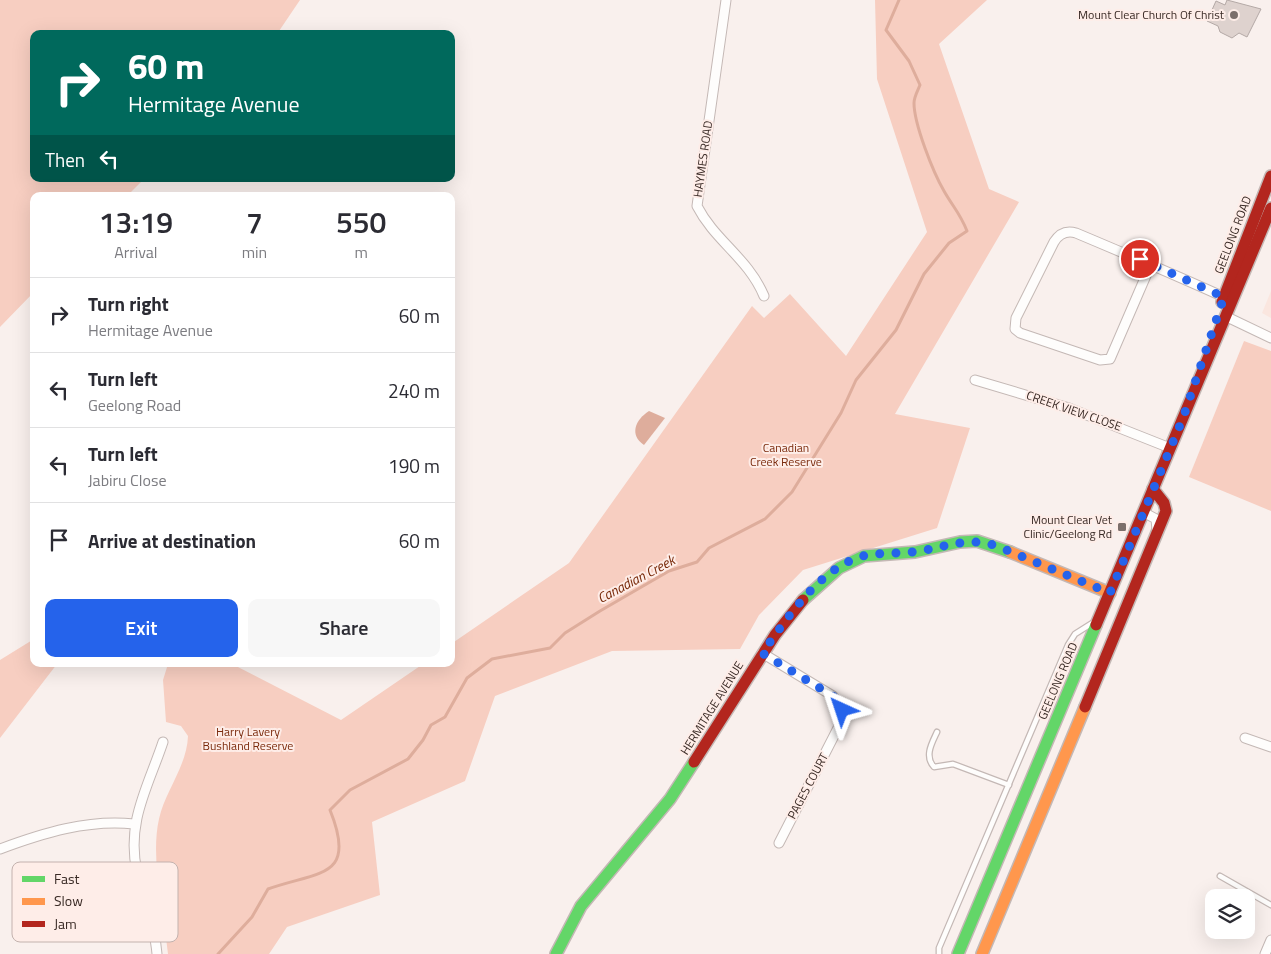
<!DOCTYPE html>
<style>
:root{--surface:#fff;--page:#f7f7f7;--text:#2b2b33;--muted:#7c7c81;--line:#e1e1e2;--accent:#2563eb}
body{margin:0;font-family:"Titillium Web",sans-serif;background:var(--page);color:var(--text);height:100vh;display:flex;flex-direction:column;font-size:19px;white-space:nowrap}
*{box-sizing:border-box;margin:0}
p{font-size:16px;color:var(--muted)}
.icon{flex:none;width:28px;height:28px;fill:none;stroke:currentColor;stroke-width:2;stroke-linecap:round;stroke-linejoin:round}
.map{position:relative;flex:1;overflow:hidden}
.sheet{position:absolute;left:30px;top:192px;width:425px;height:475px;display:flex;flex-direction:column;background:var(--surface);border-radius:10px;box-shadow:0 5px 20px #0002}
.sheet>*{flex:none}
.top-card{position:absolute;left:30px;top:30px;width:425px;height:152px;border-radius:10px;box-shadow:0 5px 20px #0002;background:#00695c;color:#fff;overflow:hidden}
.fabs{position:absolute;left:1205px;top:889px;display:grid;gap:10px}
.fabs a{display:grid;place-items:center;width:50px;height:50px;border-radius:10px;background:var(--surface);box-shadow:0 5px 20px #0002;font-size:25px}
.pin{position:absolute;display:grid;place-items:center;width:42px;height:42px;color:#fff;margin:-21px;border:2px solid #fff;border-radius:50%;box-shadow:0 1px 5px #0007}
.me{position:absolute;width:55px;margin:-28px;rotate:318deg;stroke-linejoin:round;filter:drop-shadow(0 0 4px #0008)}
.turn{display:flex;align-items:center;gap:18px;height:105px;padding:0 15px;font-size:22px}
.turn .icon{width:65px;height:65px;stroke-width:2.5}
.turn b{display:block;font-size:35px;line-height:42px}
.then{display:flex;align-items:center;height:48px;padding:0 15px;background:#0003;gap:10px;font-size:19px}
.eta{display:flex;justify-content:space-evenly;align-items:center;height:85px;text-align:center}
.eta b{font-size:30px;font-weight:600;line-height:35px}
.button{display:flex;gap:10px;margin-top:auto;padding:10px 15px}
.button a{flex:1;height:58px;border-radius:10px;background:var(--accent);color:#fff;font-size:20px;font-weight:600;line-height:58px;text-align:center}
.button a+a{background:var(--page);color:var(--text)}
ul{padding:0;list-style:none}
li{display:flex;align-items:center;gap:15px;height:75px;padding:0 15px;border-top:1px solid var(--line)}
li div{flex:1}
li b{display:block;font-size:19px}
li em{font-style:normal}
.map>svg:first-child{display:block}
.built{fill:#fae6df}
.green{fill:#f7cec1}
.water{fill:#dead9c}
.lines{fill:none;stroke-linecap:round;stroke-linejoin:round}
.stream{stroke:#dead9c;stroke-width:3}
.building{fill:#ded2ce;stroke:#b4a9a6}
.lane-casing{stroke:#c4b8b5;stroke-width:7}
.street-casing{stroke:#c4b8b5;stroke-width:11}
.fast-casing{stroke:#c4b8b5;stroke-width:14}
.slow-casing{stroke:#c4b8b5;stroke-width:14}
.jam-casing{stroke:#c4b8b5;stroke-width:14}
.lane{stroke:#fefdfc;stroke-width:4.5}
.street{stroke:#fefdfc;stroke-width:9}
.fast{stroke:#63d668;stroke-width:11}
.slow{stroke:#ff974d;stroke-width:11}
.jam{stroke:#b3261e;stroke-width:11}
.route{stroke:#2563eb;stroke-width:9;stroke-dasharray:0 16.2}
.poi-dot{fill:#7c6f6b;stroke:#feede8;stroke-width:2}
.labels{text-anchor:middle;stroke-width:4;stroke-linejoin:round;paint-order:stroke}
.poi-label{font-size:12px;fill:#392a25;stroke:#feede8;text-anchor:end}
.street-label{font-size:12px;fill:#392a25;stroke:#feede8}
.park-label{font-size:12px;fill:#7b2b0d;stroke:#feede8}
.water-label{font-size:14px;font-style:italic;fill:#772808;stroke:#feede8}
.key{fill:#feede8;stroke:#c3b2ae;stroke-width:1}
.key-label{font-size:14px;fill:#392a25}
</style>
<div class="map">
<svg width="1271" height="954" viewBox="0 0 1271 954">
<rect width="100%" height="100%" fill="#f9f0ed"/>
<polygon class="built" points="1271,291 1271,318 1262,313"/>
<g class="green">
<polygon points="0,0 300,0 277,34 34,34 34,179 144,179 127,196 34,196 34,292 0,327"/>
<path d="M 875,0 L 987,0 L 939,44 L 989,189 L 1019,202 L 895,414 L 970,428 L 937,528 L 803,570 L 759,615 L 740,649 L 612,651 L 495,696 L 465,781 L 372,822 L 380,895 L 287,927 L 269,954 L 168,954 C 164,914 150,858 159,819 C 165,791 187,766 188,736 L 181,726 L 166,722 L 163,680 L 168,664 L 232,664 L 341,720 L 423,664 L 451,664 L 451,644 L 569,563 L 752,306 L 764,318 L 790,294 L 846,356 L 927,232 L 877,79 Z"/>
<polygon points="1244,341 1271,351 1271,511 1189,477"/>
<polygon points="34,639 34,664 57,664 0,738 0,660"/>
</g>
<path class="water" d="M 649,411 L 665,418 L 644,445 C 629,435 635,420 649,411 Z"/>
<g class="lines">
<path class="stream" d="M 218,954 L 252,917 L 268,889 C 318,871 358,879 330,810 L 350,790 L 408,759 L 423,740 L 431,725 L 445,717 L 467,678 L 492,659 L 550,648 L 565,633 L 600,611 L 669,571 L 697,562 L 709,548 L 765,519 L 792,492 L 841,413 L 856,380 L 896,330 L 924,274 L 949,243 L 967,231 C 960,213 953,207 944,191 C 933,172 914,124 914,103 C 914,97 918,90 920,85 L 909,61 L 886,30 L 899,0"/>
</g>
<polygon class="building" points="1227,0 1261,9 1247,37 1239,33 1232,38 1220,32 1218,26 1207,21 1216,1 1225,5"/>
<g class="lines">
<g class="lane-casing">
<g id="lane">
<path d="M 937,732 C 932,743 924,756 934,767 L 953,764 L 1009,785"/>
<polyline points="1220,876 1271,905"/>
<polyline points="939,954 939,948 1068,645 1075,634 1094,622"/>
</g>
</g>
<g class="street-casing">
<g id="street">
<path d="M 726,0 L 697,206 C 715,241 748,258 764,296"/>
<path d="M 1151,264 L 1110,359 L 1100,360 L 1020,333 L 1015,329 L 1016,318 L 1054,242 C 1059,234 1066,230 1076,233 C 1126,254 1175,275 1224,297"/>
<polyline points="1225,316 1271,338"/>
<polyline points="975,380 1069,408 1170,448"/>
<polyline points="1143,512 1156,519 1157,530"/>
<polyline points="762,653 833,696 842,710 839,726 779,843"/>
<polyline points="1245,738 1271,747"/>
<path d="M 0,849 C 43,833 88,819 134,824"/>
<path d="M 157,954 C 155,925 143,900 137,872 C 126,822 148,787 163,742"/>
<polyline points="1265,954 1271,940"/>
</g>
</g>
<g class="fast-casing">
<g id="fast">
<polyline points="803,600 839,568 864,556 915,552 960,542 977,541 1010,552"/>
<polyline points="556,954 581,906 670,799 694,762"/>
<polyline points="958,954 1096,625"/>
</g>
</g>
<g class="slow-casing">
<g id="slow">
<polyline points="1010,552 1110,593"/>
<polyline points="982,954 1085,707"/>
</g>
</g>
<g class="jam-casing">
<g id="jam">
<polyline points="1222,302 1271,176"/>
<polyline points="1096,625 1271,208"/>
<polyline points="1085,707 1166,511 1164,503 1153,489"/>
<polyline points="694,762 775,635 803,600"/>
</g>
</g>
<use href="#lane" class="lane"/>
<use href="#street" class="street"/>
<use href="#fast" class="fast"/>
<use href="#slow" class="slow"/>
<use href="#jam" class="jam"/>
</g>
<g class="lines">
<path class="route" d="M 842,710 L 833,696 L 762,653 C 788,618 818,569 863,556 C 881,552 902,554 920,551 C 948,546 971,536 999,547 L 1110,593 L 1183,418 L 1224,297 L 1140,259"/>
</g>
<g class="poi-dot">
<circle cx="1234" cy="15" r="5"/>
<rect x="1117" y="522" width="10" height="10" rx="2.5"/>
</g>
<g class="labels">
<g class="poi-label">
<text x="1224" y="19">Mount Clear Church Of Christ</text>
<text x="1112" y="524">Mount Clear Vet<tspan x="1112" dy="14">Clinic/Geelong Rd</tspan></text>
</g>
<g class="street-label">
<text transform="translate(703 159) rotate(-82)" y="4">HAYMES ROAD</text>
<text transform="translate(1233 235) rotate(-69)" y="4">GEELONG ROAD</text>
<text transform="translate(1074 411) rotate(19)" y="4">CREEK VIEW CLOSE</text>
<text transform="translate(1058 681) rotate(-67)" y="4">GEELONG ROAD</text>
<text transform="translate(712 708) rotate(-58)" y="4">HERMITAGE AVENUE</text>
<text transform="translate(808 786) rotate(-62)" y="4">PAGES COURT</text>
</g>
<g class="park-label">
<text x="786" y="452">Canadian<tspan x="786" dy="14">Creek Reserve</tspan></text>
<text x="248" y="736">Harry Lavery<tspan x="248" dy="14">Bushland Reserve</tspan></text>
</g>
<g class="water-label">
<text transform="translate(636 579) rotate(-28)" y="5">Canadian Creek</text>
</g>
</g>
<rect x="12" y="862" width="166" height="80" rx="8" class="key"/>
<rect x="22" y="876" width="23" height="6" fill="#63d668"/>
<rect x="22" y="898" width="23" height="7" fill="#ff974d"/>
<rect x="22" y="921" width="23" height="6" fill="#b3261e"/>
<g class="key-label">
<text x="54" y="884">Fast</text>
<text x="54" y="906">Slow</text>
<text x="54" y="929">Jam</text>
</g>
</svg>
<div class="fabs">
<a><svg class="icon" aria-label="layers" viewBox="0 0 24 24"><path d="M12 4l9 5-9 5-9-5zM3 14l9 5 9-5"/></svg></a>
</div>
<div class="pin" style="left:1140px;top:259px;background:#d93025"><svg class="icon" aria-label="arrive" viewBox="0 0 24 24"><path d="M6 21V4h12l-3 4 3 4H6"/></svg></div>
<svg class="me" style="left:842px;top:710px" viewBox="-20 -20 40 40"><path d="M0-17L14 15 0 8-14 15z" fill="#2563eb" stroke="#fff" stroke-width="4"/></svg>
<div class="top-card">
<div class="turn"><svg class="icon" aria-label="right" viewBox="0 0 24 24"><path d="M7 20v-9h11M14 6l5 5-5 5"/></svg><div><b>60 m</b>Hermitage Avenue</div></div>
<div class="then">Then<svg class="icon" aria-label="left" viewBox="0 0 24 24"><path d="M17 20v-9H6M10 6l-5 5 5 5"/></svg></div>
</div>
<section class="sheet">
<div class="eta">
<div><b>13:19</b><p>Arrival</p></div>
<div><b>7</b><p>min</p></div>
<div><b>550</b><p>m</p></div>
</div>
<ul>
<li><svg class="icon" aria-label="right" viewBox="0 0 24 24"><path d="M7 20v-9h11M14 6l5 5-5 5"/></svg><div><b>Turn right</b><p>Hermitage Avenue</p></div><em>60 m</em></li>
<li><svg class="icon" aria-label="left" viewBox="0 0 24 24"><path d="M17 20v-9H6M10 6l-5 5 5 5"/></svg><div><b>Turn left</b><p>Geelong Road</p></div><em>240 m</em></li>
<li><svg class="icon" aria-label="left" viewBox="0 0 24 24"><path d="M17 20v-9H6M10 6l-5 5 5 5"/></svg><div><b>Turn left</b><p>Jabiru Close</p></div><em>190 m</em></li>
<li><svg class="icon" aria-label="arrive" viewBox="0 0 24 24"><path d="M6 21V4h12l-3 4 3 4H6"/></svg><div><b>Arrive at destination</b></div><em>60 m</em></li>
</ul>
<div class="button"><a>Exit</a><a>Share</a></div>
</section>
</div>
